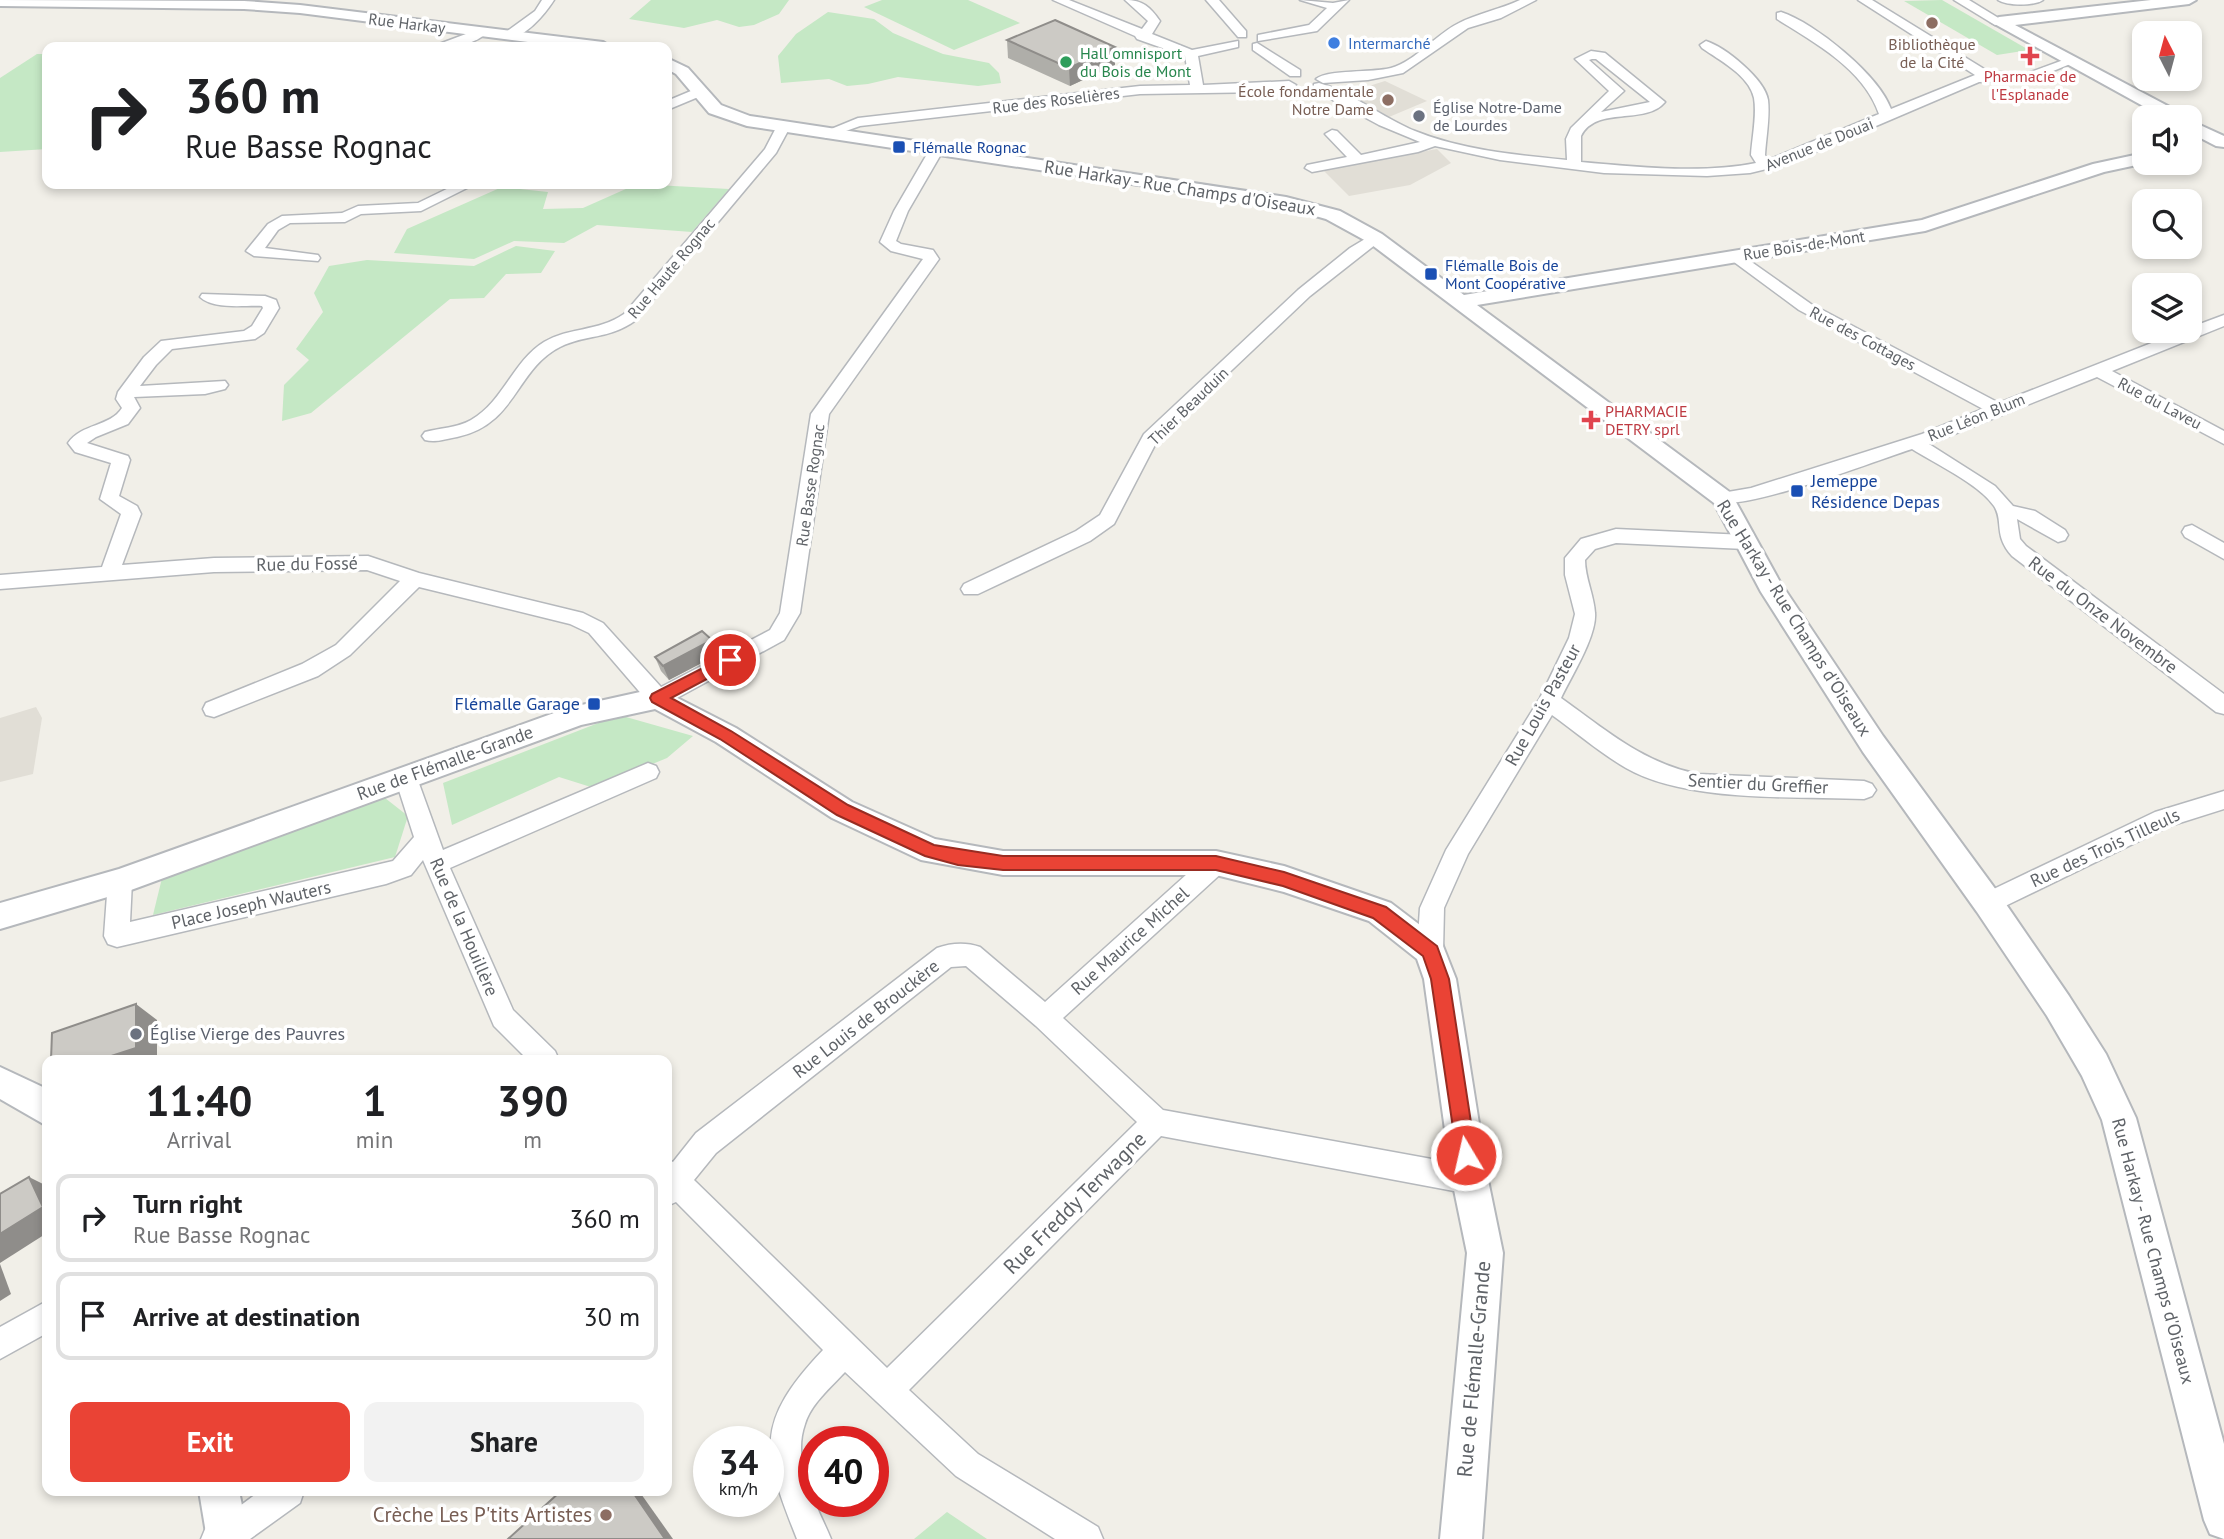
<!DOCTYPE html>
<meta charset="utf-8">
<style>
:root{--surface:#fff;--page:#f2f2f2;--text:#202124;--muted:#757577;--line:#e0e0e0;--accent:#ea4335}
body{margin:0;font-family:"PT Sans",sans-serif;background:var(--page);color:var(--text);height:100vh;display:flex;flex-direction:column;font-size:26px;white-space:nowrap}
*{box-sizing:border-box;margin:0}
p{font-size:23px;color:var(--muted)}
.icon{flex:none;width:38px;height:38px;fill:none;stroke:currentColor;stroke-width:2;stroke-linecap:round;stroke-linejoin:round}
.map{position:relative;flex:1;overflow:hidden}
.side{position:absolute;left:42px;top:1055px;width:630px;height:441px;display:flex;flex-direction:column;background:var(--surface);border-radius:14px;box-shadow:0 4px 10px #0003}
.side>*{flex:none}
.guide{position:absolute;left:42px;top:42px;width:630px;height:147px;border-radius:14px;box-shadow:0 4px 10px #0003;background:#fff;color:var(--text);overflow:hidden}
.needle{width:46px;rotate:354deg}
.fabs{position:absolute;left:2132px;top:21px;display:grid;gap:14px}
.fabs a{display:grid;place-items:center;width:70px;height:70px;border-radius:14px;background:var(--surface);box-shadow:0 4px 10px #0003;font-size:35px}
.speed{position:absolute;left:693px;top:1426px;display:flex;gap:14px;font-size:35px;font-weight:700;text-align:center}
.speed>*{display:grid;place-content:center;width:91px;height:91px;border-radius:50%;background:var(--surface);box-shadow:0 4px 10px #0003;line-height:1}
.speed small{font-size:18px;font-weight:400}
.speed .limit{border:10px solid #d22;background:#fff;color:#111}
.pin{position:absolute;display:grid;place-items:center;width:60px;height:60px;color:#fff;margin:-30px;border:4px solid #fff;border-radius:50%;box-shadow:0 2px 7px #0007}
.me{position:absolute;width:77px;margin:-38px;rotate:351deg;stroke-linejoin:round;filter:drop-shadow(0 0 5px #0008)}
.turn{display:flex;align-items:center;gap:24px;height:147px;padding:0 28px;font-size:32px}
.turn .icon{width:91px;height:91px;stroke-width:2.5}
.turn b{display:block;font-size:49px;line-height:60px}
.eta{display:flex;justify-content:space-evenly;align-items:center;height:119px;text-align:center}
.eta b{font-size:42px;font-weight:800;line-height:49px}
.action{display:flex;gap:14px;margin-top:auto;padding:14px 28px}
.action a{flex:1;height:80px;border-radius:14px;background:var(--accent);color:#fff;font-size:28px;font-weight:800;line-height:80px;text-align:center}
.action a+a{background:var(--page);color:var(--text)}
ul{padding:0;list-style:none}
li{display:flex;align-items:center;gap:21px;height:88px;margin:0 14px 10px;padding:0 14px;border:4px solid var(--line);border-radius:14px}
li div{flex:1}
li b{display:block;font-size:26px}
li em{font-style:normal}
.map>svg:first-child{display:block}
.education{fill:#e1ded6}
.green{fill:#c5e8c5}
.lines{fill:none;stroke-linecap:round;stroke-linejoin:round}
.minor-casing{stroke:#b5b8bc;stroke-width:3}
.tertiary-casing{stroke:#b5b8bc;stroke-width:4}
.minor{fill:#fff;fill-rule:evenodd}
.tertiary{fill:#fff;fill-rule:evenodd}
.wall{fill:#afaea9}
.shaded-wall{fill:#8f8d8a}
.building{fill:#cccac5;stroke:#8f8d8a;stroke-width:2}
.route{fill:#ea4335;stroke:#982c22;stroke-width:2}
.education-dot{fill:#8d6e63;stroke:#fff;stroke-width:2.5}
.shop-dot{fill:#3f7fe0;stroke:#fff;stroke-width:2.5}
.health-dot{fill:#e0444e;stroke:#fff;stroke-width:2.5}
.leisure-dot{fill:#2e9e5b;stroke:#fff;stroke-width:2.5}
.worship-dot{fill:#6b7280;stroke:#fff;stroke-width:2.5}
.transit-dot{fill:#1a4fb4;stroke:#fff;stroke-width:2.5}
.labels{text-anchor:middle;stroke-width:7;stroke-linejoin:round;paint-order:stroke}
.far-street-label{font-size:16px;fill:#5f6368;stroke:#fff}
.far-shop-label{font-size:16px;fill:#366cbe;stroke:#fff;text-anchor:start}
.far-education-label{font-size:16px;fill:#785e54;stroke:#fff}
.far-leisure-label{font-size:16px;fill:#27864d;stroke:#fff;text-anchor:start}
.far-health-label{font-size:16px;fill:#be3a42;stroke:#fff}
.far-worship-label{font-size:16px;fill:#5b616d;stroke:#fff;text-anchor:start}
.far-transit-label{font-size:16px;fill:#164399;stroke:#fff;text-anchor:start}
.street-label{font-size:18px;fill:#5f6368;stroke:#fff}
.transit-label{font-size:18px;fill:#164399;stroke:#fff;text-anchor:start}
.worship-label{font-size:18px;fill:#5b616d;stroke:#fff;text-anchor:start}
.near-street-label{font-size:21px;fill:#5f6368;stroke:#fff}
.near-education-label{font-size:21px;fill:#785e54;stroke:#fff;text-anchor:end}
</style>
<div class="map">
<svg width="2224" height="1539" viewBox="0 0 2224 1539">
<rect width="100%" height="100%" fill="#f1efe8"/>
<g class="education">
<polygon points="1385,81 1427,101 1389,117 1348,98 1350,92"/>
<polygon points="1437,149 1451,163 1410,185 1349,196 1323,170"/>
<polygon points="36,707 42,718 33,774 0,782 0,718"/>
</g>
<g class="green">
<polygon points="651,0 789,0 779,14 754,25 739,27 717,20 684,28 629,19"/>
<polygon points="882,0 968,0 1020,23 954,50 864,7"/>
<polygon points="1942,0 2029,50 1997,55 1904,1"/>
<polygon points="828,12 874,19 893,33 943,54 989,63 999,73 1001,83 978,86 898,77 868,84 847,86 829,79 781,83 778,56 796,34"/>
<polygon points="37,54 47,54 47,149 0,152 0,78"/>
<polygon points="637,184 729,189 692,232 597,225 564,243 514,241 474,259 394,253 407,229 502,187 548,192 543,209 583,208"/>
<polygon points="516,246 555,251 541,273 506,274 484,298 450,299 311,413 282,421 284,385 309,360 296,349 323,312 314,293 329,266 367,260 474,266"/>
<polygon points="619,715 693,736 667,758 594,788 559,777 452,825 443,783"/>
<polygon points="385,798 408,816 395,857 153,915 162,878"/>
<polygon points="947,1512 987,1539 914,1539"/>
</g>
<g class="lines">
<g class="minor-casing">
<g id="minor">
<path d="M 542,0 L 554,0 C 545,14 524,40 506,38 L 506,32 L 535,11 Z"/>
<path d="M 1053,0 L 1069,0 L 1142,29 L 1148,21 L 1125,0 C 1143,0 1150,7 1160,21 L 1152,34 L 1192,50 L 1238,41 L 1238,47 L 1198,56 L 1203,85 L 1289,81 L 1296,85 L 1294,88 L 1268,92 L 1140,94 L 860,126 L 826,138 L 819,134 L 858,118 L 1140,86 L 1190,85 L 1185,56 L 1137,39 L 1135,36 Z"/>
<polygon points="1206,0 1219,0 1246,31 1246,37 1238,37"/>
<polygon points="1300,0 1333,3 1349,0 1317,31 1258,41 1258,35 1309,25 1327,8"/>
<path d="M 1520,0 L 1536,0 L 1501,18 L 1468,28 L 1403,73 L 1368,80 L 1323,83 L 1316,79 C 1328,69 1373,73 1391,68 C 1416,61 1436,34 1459,23 C 1476,14 1501,9 1520,0 Z"/>
<path d="M 1858,0 L 1872,0 L 1989,72 L 2028,73 L 2069,58 L 2075,62 L 2029,81 L 1979,82 L 1787,164 L 1750,173 L 1707,176 L 1604,173 L 1500,160 L 1435,146 L 1418,152 L 1312,172 L 1305,168 L 1307,165 L 1347,157 L 1325,134 L 1332,130 L 1337,131 L 1361,155 L 1420,142 L 1379,125 L 1314,90 L 1314,84 L 1319,83 C 1351,92 1383,118 1415,131 C 1462,150 1516,155 1567,160 L 1566,139 L 1571,128 L 1609,91 L 1575,59 L 1591,51 L 1605,53 L 1665,102 C 1645,126 1597,105 1581,136 L 1581,162 C 1635,167 1703,174 1756,163 L 1751,155 C 1752,138 1757,115 1754,98 C 1749,75 1719,60 1702,48 L 1700,45 L 1706,41 C 1725,47 1765,79 1768,100 C 1770,117 1766,138 1765,155 L 1768,160 L 1879,114 C 1864,69 1815,43 1777,19 L 1777,13 L 1781,12 C 1815,23 1879,75 1891,109 L 1975,75 ZM 1592,59 L 1596,59 L 1650,102 L 1601,112 L 1624,91 L 1589,60 Z"/>
<polygon points="1954,0 1969,0 2005,22 1995,25"/>
<path d="M 1998,0 L 2043,0 C 2034,6 2007,6 1998,0 Z"/>
<path d="M 482,28 L 488,32 C 473,46 451,48 431,47 Z"/>
<polygon points="1257,43 1300,70 1300,76 1290,76 1253,50 1253,44"/>
<polygon points="698,88 703,89 703,95 667,110 667,101"/>
<path d="M 783,123 L 790,127 L 776,153 L 636,320 C 609,340 585,334 560,347 C 515,370 517,424 457,437 C 446,439 435,443 425,440 L 422,436 L 425,432 C 440,428 457,428 471,420 C 503,402 513,361 544,342 C 569,327 598,332 624,314 L 765,149 L 778,124 Z"/>
<path d="M 937,145 L 944,149 L 908,211 L 896,241 L 901,244 L 933,250 L 939,259 L 829,414 L 800,613 L 784,640 L 666,704 L 658,706 L 650,704 L 589,633 L 570,624 L 419,587 L 350,655 L 318,676 L 214,717 L 206,715 L 203,709 L 206,703 L 302,664 L 336,645 L 400,581 L 367,570 L 214,572 L 0,589 L 0,575 L 102,567 L 121,514 L 100,499 L 111,463 L 75,452 L 68,443 C 82,423 110,427 122,408 L 116,399 L 118,392 L 144,357 L 161,341 L 244,331 L 252,326 L 263,308 L 262,306 C 244,305 214,310 200,297 L 202,294 L 265,296 L 276,300 L 279,308 L 264,333 L 255,339 L 172,349 L 156,365 L 140,386 L 225,381 L 228,385 L 225,389 L 205,394 L 134,397 L 140,408 L 128,424 L 96,437 L 87,443 L 128,456 L 130,460 L 119,496 L 137,506 L 141,514 L 122,565 L 214,558 L 368,556 L 419,573 L 583,613 L 603,623 L 661,687 L 770,630 L 780,613 L 811,414 L 923,259 L 891,251 L 880,242 L 894,211 L 930,149 Z"/>
<polygon points="457,184 475,184 421,211 361,214 345,222 290,223 278,230 265,248 318,255 320,258 318,261 254,256 246,251 268,224 282,216 342,213 358,206 418,203"/>
<polygon points="1375,233 1383,238 1380,241 1310,296 1157,441 1114,524 1090,541 978,594 964,594 961,589 964,584 1076,531 1100,515 1144,434 1298,290 1350,248"/>
<path d="M 1736,251 L 1811,304 L 1999,403 L 2182,331 L 2189,331 L 2189,328 L 2224,315 L 2224,326 L 2112,371 L 2224,431 L 2224,444 L 2097,377 L 1929,444 L 1995,486 L 2013,506 L 2035,511 L 2065,530 L 2068,535 L 2065,540 L 2058,542 L 2017,519 L 2020,539 L 2026,546 L 2224,694 L 2224,714 L 2216,712 L 2012,556 C 1993,535 2004,521 1994,506 C 1979,484 1934,463 1912,449 C 1875,461 1746,511 1716,502 L 1714,498 L 1716,494 L 1751,488 L 1922,434 L 1983,409 L 1799,310 L 1730,259 L 1728,256 L 1730,253 Z"/>
<polygon points="2192,525 2224,543 2224,559 2185,537 2182,532 2185,527"/>
<path d="M 1616,529 L 1745,535 L 1752,537 L 1755,542 L 1752,547 L 1745,549 L 1616,543 L 1595,549 L 1585,560 C 1585,578 1594,595 1595,613 C 1597,636 1571,677 1561,698 C 1606,730 1643,763 1698,774 L 1864,781 L 1872,784 L 1876,790 L 1872,796 L 1864,799 C 1794,796 1687,803 1626,768 C 1600,753 1576,732 1552,715 L 1468,854 L 1444,908 L 1443,951 L 1439,959 L 1430,962 L 1421,959 L 1417,951 L 1420,908 L 1446,850 L 1540,698 L 1569,638 L 1575,614 L 1565,575 L 1565,558 L 1581,539 Z"/>
<polygon points="648,763 656,766 659,772 656,778 450,868 513,1010 555,1051 559,1060 528,1060 494,1026 423,860 411,875 386,884 117,947 108,944 104,936 108,881 111,874 120,871 129,874 132,881 130,922 393,861 414,837 395,778 398,772 406,769 414,772 417,778 443,850"/>
<polygon points="2224,791 2224,809 2170,826 1997,910 1988,913 1979,910 1976,903 1979,896 2155,812"/>
<path d="M 1216,853 L 1225,856 L 1228,863 L 1225,870 L 1063,1018 L 1163,1110 L 1470,1166 L 1480,1170 L 1484,1180 L 1480,1190 L 1470,1194 L 1161,1136 L 909,1390 L 978,1454 L 1098,1527 L 1103,1539 L 1055,1539 L 956,1476 L 845,1372 C 831,1387 811,1404 805,1424 C 791,1463 817,1505 831,1539 L 797,1539 C 762,1451 754,1423 823,1350 L 676,1202 L 667,1206 L 667,1159 L 673,1162 L 696,1133 L 937,948 C 951,943 966,942 980,947 L 1045,1002 L 1207,856 ZM 966,966 L 1036,1026 L 1137,1122 L 887,1368 L 694,1180 L 716,1153 L 951,967 Z"/>
<polygon points="47,1301 47,1333 0,1359 0,1327"/>
<polygon points="260,1491 304,1491 300,1503 250,1539 201,1539 206,1527 217,1523"/>
</g>
</g>
<g class="tertiary-casing">
<g id="tertiary">
<polygon points="0,0 244,1 300,5 603,42 611,47 568,47 300,13 244,9 0,6"/>
<polygon points="2151,0 2196,0 2189,4 2015,25 2181,113 2183,117 2163,117 1991,22 1999,17"/>
<polygon points="667,58 688,68 721,105 750,116 1286,197 1340,211 1382,234 1464,295 1922,220 2093,164 2144,153 2144,163 2146,163 2104,172 1925,231 1477,305 1731,493 1780,582 1883,736 1999,894 2069,996 2106,1054 2136,1118 2224,1444 2224,1539 2210,1534 2204,1520 2102,1120 2082,1076 2047,1016 1977,912 1863,752 1761,592 1714,503 1368,242 1326,219 1284,207 747,126 709,113 676,74 667,69"/>
<polygon points="2189,120 2224,136 2224,147 2216,146 2189,132"/>
<polygon points="658,688 736,728 852,802 935,839 1003,851 1216,851 1284,866 1391,903 1441,941 1456,979 1488,1180 1503,1253 1482,1539 1440,1539 1467,1253 1452,1180 1424,979 1417,959 1369,921 1284,892 1216,875 1003,875 921,860 832,818 716,742 655,709 581,725 131,890 0,929 0,903 119,869 568,708"/>
<polygon points="0,1067 47,1089 47,1126 0,1099"/>
<polygon points="199,1491 239,1491 249,1539 207,1539"/>
</g>
</g>
<use href="#minor" class="minor"/>
<use href="#tertiary" class="tertiary"/>
</g>
<g class="wall">
<polygon points="1007,40 1115,65 1070,86 1008,58"/>
<polygon points="717,655 669,680 661,671 655,657"/>
</g>
<g class="shaded-wall">
<polygon points="1115,47 1115,65 1070,86 1069,68"/>
<polygon points="712,640 717,655 669,680 663,666"/>
<polygon points="136,1004 157,1020 157,1060 99,1060"/>
<polygon points="29,1177 47,1186 47,1233 0,1263 0,1234"/>
<polygon points="0,1264 11,1294 0,1301"/>
<polygon points="632,1491 639,1491 673,1539 665,1539"/>
</g>
<g class="building">
<polygon points="1055,20 1115,47 1069,68 1007,40"/>
<polygon points="702,631 712,640 663,666 655,657"/>
<polygon points="136,1004 136,1048 99,1060 51,1060 52,1033"/>
<polygon points="29,1177 43,1207 0,1234 0,1194"/>
<polygon points="561,1491 632,1491 665,1539 508,1539"/>
</g>
<polygon class="route" points="730,654 735,656 737,660 735,664 671,698 731,731 848,805 934,845 1003,856 1216,856 1284,872 1386,907 1437,946 1449,979 1476,1155 1473,1162 1466,1165 1460,1162 1457,1155 1431,979 1423,956 1373,918 1283,886 1216,870 1003,870 958,865 925,856 837,815 720,739 652,702 650,698 652,694"/>
<g class="education-dot">
<circle cx="1932" cy="23" r="7"/>
<circle cx="1388" cy="100" r="7"/>
<circle cx="606" cy="1515" r="7"/>
</g>
<circle class="shop-dot" cx="1334" cy="43" r="7"/>
<g class="health-dot">
<path d="M2026.5 45.5h7v7h7v7h-7v7h-7v-7h-7v-7h7z"/>
<path d="M1587.5 409.5h7v7h7v7h-7v7h-7v-7h-7v-7h7z"/>
</g>
<circle class="leisure-dot" cx="1066" cy="62" r="7"/>
<g class="worship-dot">
<circle cx="1419" cy="116" r="7"/>
<circle cx="136" cy="1034" r="7"/>
</g>
<g class="transit-dot">
<rect x="892" y="140" width="14" height="14" rx="3.5"/>
<rect x="1424" y="267" width="14" height="14" rx="3.5"/>
<rect x="1790" y="484" width="14" height="14" rx="3.5"/>
<rect x="587" y="697" width="14" height="14" rx="3.5"/>
</g>
<g class="labels">
<g class="far-street-label">
<text transform="translate(407 23) rotate(7)" y="6">Rue Harkay</text>
<text transform="translate(1056 100) rotate(-7)" y="6">Rue des Roselières</text>
<text transform="translate(1819 144) rotate(-22)" y="6">Avenue de Douai</text>
<text transform="translate(1804 245) rotate(-9)" y="6">Rue Bois-de-Mont</text>
<text transform="translate(671 268) rotate(-50)" y="6">Rue Haute Rognac</text>
<text transform="translate(1863 338) rotate(28)" y="6">Rue des Cottages</text>
<text transform="translate(2160 403) rotate(28)" y="6">Rue du Laveu</text>
<text transform="translate(1188 406) rotate(-44)" y="6">Thier Beauduin</text>
<text transform="translate(1976 417) rotate(-22)" y="6">Rue Léon Blum</text>
<text transform="translate(810 485) rotate(-82)" y="6">Rue Basse Rognac</text>
</g>
<g class="far-shop-label">
<text x="1348" y="49">Intermarché</text>
</g>
<g class="far-education-label">
<text x="1932" y="50">Bibliothèque<tspan x="1932" dy="18">de la Cité</tspan></text>
<text x="1374" y="97" text-anchor="end">École fondamentale<tspan x="1374" dy="18">Notre Dame</tspan></text>
</g>
<g class="far-leisure-label">
<text x="1080" y="59">Hall omnisport<tspan x="1080" dy="18">du Bois de Mont</tspan></text>
</g>
<g class="far-health-label">
<text x="2030" y="82">Pharmacie de<tspan x="2030" dy="18">l'Esplanade</tspan></text>
<text x="1605" y="417" text-anchor="start">PHARMACIE<tspan x="1605" dy="18">DETRY sprl</tspan></text>
</g>
<g class="far-worship-label">
<text x="1433" y="113">Église Notre-Dame<tspan x="1433" dy="18">de Lourdes</tspan></text>
</g>
<g class="far-transit-label">
<text x="913" y="153">Flémalle Rognac</text>
<text x="1445" y="271">Flémalle Bois de<tspan x="1445" dy="18">Mont Coopérative</tspan></text>
</g>
<g class="street-label">
<text transform="translate(1180 188) rotate(9)" y="6">Rue Harkay - Rue Champs d'Oiseaux</text>
<text transform="translate(307 564) rotate(-1)" y="6">Rue du Fossé</text>
<text transform="translate(2103 615) rotate(37)" y="6">Rue du Onze Novembre</text>
<text transform="translate(1794 618) rotate(58)" y="6">Rue Harkay - Rue Champs d'Oiseaux</text>
<text transform="translate(1543 705) rotate(-61)" y="6">Rue Louis Pasteur</text>
<text transform="translate(445 763) rotate(-20)" y="6">Rue de Flémalle-Grande</text>
<text transform="translate(1758 784) rotate(3)" y="6">Sentier du Greffier</text>
<text transform="translate(2105 848) rotate(-25)" y="6">Rue des Trois Tilleuls</text>
<text transform="translate(251 905) rotate(-13)" y="6">Place Joseph Wauters</text>
<text transform="translate(464 927) rotate(67)" y="6">Rue de la Houillère</text>
<text transform="translate(1130 941) rotate(-42)" y="6">Rue Maurice Michel</text>
<text transform="translate(866 1019) rotate(-38)" y="6">Rue Louis de Brouckère</text>
<text transform="translate(2153 1251) rotate(75)" y="6">Rue Harkay - Rue Champs d'Oiseaux</text>
</g>
<g class="transit-label">
<text x="1811" y="487">Jemeppe<tspan x="1811" dy="21">Résidence Depas</tspan></text>
<text x="580" y="710" text-anchor="end">Flémalle Garage</text>
</g>
<g class="worship-label">
<text x="150" y="1040">Église Vierge des Pauvres</text>
</g>
<g class="near-street-label">
<text transform="translate(1075 1203) rotate(-45)" y="7">Rue Freddy Terwagne</text>
<text transform="translate(1474 1369) rotate(-85)" y="7">Rue de Flémalle-Grande</text>
</g>
<g class="near-education-label">
<text x="592" y="1522">Crèche Les P'tits Artistes</text>
</g>
</g>
</svg>
<div class="fabs">
<a><svg class="needle" viewBox="-14 -14 28 28"><path d="M0-13l5 13h-10z" fill="#e53935"/><path d="M0 13l5-13h-10z" fill="#757577"/></svg></a>
<a><svg class="icon" aria-label="sound" viewBox="0 0 24 24"><path d="M4 9h4l5-4v14l-5-4H4zM17 9q2 3 0 6"/></svg></a>
<a><svg class="icon" aria-label="search" viewBox="0 0 24 24"><circle cx="10" cy="10" r="6"/><path d="M15 15l6 6"/></svg></a>
<a><svg class="icon" aria-label="layers" viewBox="0 0 24 24"><path d="M12 4l9 5-9 5-9-5zM3 14l9 5 9-5"/></svg></a>
</div>
<div class="speed"><div>34<small>km/h</small></div><div class="limit">40</div></div>
<div class="pin" style="left:730px;top:660px;background:#d93025"><svg class="icon" aria-label="arrive" viewBox="0 0 24 24"><path d="M6 21V4h12l-3 4 3 4H6"/></svg></div>
<svg class="me" style="left:1466px;top:1155px" viewBox="-20 -20 40 40"><circle r="17" fill="#ea4335" stroke="#fff" stroke-width="3"/><path d="M0-11L8 9 0 5-8 9z" fill="#fff"/></svg>
<div class="guide">
<div class="turn"><svg class="icon" aria-label="right" viewBox="0 0 24 24"><path d="M7 20v-9h11M14 6l5 5-5 5"/></svg><div><b>360 m</b>Rue Basse Rognac</div></div>
</div>
<section class="side">
<div class="eta">
<div><b>11:40</b><p>Arrival</p></div>
<div><b>1</b><p>min</p></div>
<div><b>390</b><p>m</p></div>
</div>
<ul>
<li><svg class="icon" aria-label="right" viewBox="0 0 24 24"><path d="M7 20v-9h11M14 6l5 5-5 5"/></svg><div><b>Turn right</b><p>Rue Basse Rognac</p></div><em>360 m</em></li>
<li><svg class="icon" aria-label="arrive" viewBox="0 0 24 24"><path d="M6 21V4h12l-3 4 3 4H6"/></svg><div><b>Arrive at destination</b></div><em>30 m</em></li>
</ul>
<div class="action"><a>Exit</a><a>Share</a></div>
</section>
</div>
